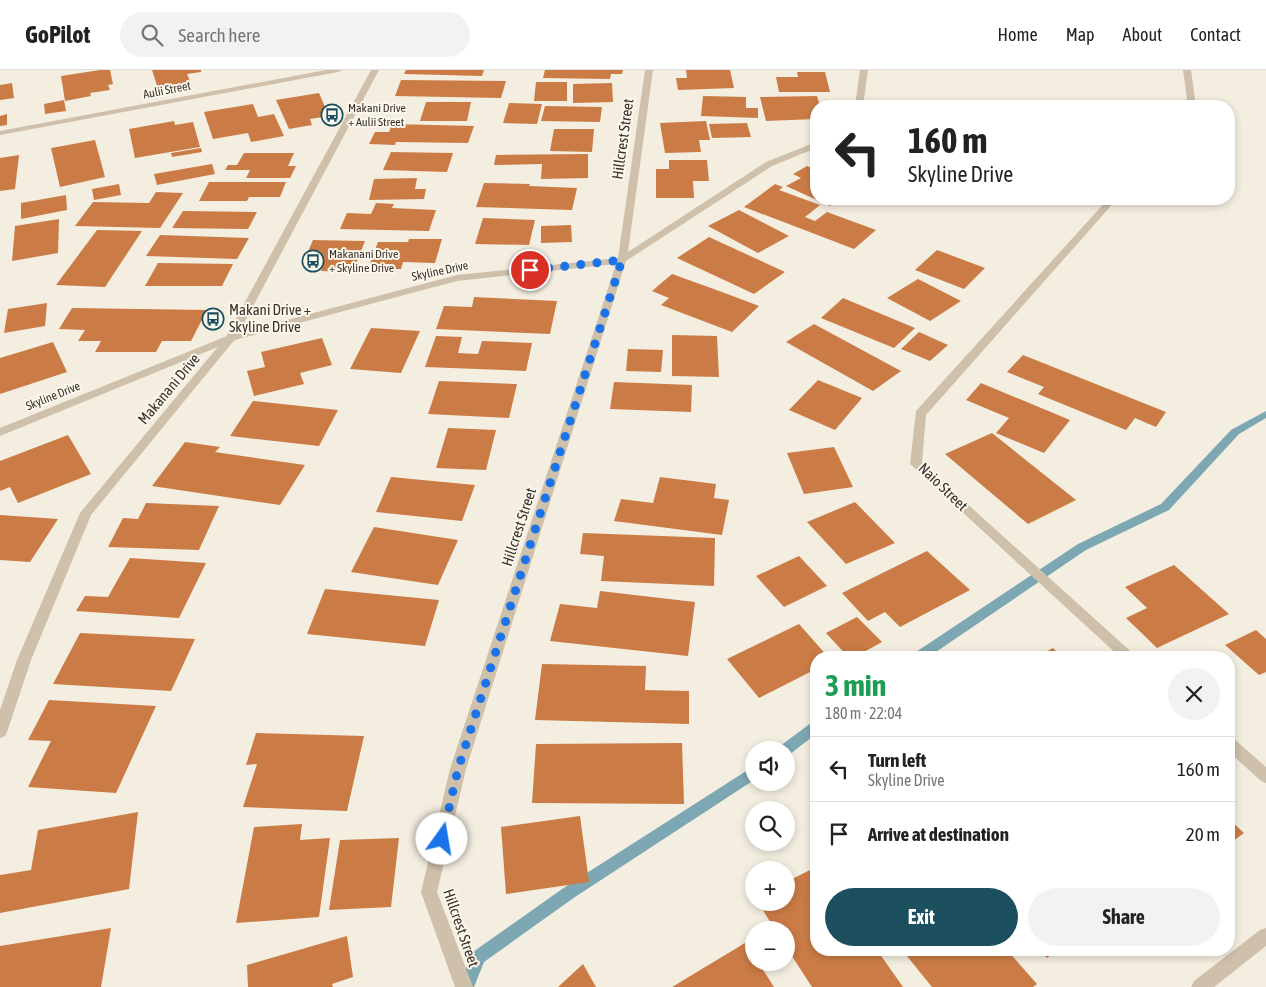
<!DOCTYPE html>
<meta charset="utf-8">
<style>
:root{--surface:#fff;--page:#f2f2f2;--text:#222;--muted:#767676;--line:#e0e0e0;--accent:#1d505f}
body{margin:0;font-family:"Asap Condensed",sans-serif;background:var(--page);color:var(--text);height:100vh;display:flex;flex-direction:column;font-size:19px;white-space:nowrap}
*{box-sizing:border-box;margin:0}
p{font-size:16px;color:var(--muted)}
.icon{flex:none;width:28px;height:28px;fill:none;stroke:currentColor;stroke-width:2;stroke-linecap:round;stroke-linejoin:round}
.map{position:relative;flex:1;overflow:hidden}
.sheet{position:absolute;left:810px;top:581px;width:425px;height:305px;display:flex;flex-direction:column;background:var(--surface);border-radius:20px;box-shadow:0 2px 8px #0003}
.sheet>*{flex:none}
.banner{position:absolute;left:810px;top:30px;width:425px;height:105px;border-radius:20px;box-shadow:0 2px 8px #0003;background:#fff;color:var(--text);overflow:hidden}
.buttons{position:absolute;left:745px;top:671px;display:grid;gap:10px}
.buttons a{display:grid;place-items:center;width:50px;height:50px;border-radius:50%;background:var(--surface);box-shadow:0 2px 8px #0003;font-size:25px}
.pin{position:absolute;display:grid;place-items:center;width:42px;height:42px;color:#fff;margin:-21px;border:2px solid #fff;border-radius:50%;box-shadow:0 1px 5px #0007}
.me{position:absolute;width:55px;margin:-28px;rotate:13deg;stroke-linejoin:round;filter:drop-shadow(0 0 4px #0008)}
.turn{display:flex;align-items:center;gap:18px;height:105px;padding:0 15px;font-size:22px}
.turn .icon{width:65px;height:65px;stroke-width:2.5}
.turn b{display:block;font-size:35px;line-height:42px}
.round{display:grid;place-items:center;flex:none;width:52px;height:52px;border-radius:26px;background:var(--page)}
.summary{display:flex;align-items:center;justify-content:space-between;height:85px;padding:0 15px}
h1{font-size:30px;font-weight:700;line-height:38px;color:#1e9e55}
.button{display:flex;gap:10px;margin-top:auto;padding:10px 15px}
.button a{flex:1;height:58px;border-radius:30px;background:var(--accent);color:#fff;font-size:20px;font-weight:700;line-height:58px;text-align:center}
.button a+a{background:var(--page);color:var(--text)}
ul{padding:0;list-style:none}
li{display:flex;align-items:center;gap:15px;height:65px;padding:0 15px;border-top:1px solid var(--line)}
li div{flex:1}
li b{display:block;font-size:19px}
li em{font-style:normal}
header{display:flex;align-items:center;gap:30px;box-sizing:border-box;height:70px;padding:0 25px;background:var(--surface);border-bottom:1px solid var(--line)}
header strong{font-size:24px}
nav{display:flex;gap:28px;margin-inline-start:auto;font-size:18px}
.search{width:350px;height:45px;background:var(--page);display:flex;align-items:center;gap:12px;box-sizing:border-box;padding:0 18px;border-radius:28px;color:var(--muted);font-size:19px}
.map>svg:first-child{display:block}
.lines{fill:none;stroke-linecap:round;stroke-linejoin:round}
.stream{fill:#7da8b3;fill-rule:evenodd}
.building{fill:#cb7c46}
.minor{fill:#cec0aa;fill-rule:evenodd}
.tertiary{fill:#cec0aa;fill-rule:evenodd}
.route{stroke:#1a73e8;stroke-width:9;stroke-dasharray:0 16.2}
.labels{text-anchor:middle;stroke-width:4;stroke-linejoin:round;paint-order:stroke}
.far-street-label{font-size:12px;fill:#3b322a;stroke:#fbf7ed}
.far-poi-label{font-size:12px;fill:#3b322a;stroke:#fbf7ed;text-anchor:start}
.street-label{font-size:15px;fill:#3b322a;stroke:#fbf7ed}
.poi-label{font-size:15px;fill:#3b322a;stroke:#fbf7ed;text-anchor:start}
</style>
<header>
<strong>GoPilot</strong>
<div class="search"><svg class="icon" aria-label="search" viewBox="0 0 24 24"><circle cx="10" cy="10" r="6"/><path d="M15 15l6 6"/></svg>Search here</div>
<nav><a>Home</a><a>Map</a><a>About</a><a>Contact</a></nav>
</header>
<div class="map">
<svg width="1266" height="917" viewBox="0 0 1266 917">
<rect width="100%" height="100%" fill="#f4eee0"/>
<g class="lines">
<g class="stream">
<polygon points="1266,341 1266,348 1239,364 1169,440 1086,480 927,588 911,588 913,584 1078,474 1161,434 1231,360"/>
<polygon points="816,652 816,664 790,684 786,685 786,680 778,680 780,676 811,653"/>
<polygon points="754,696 754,710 575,827 484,892 474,917 458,917 473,882 565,817"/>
</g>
</g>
<g class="building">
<polygon points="100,0 110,0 113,14 108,15 110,20 90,23 91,26 65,31 61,6"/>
<polygon points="152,0 201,0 201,2 187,4 192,16 159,22"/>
<polygon points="406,0 484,0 482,6 404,4"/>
<polygon points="545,0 623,0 622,4 611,4 610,9 543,8"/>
<polygon points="686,0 730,0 734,18 678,20 676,8 687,8"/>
<polygon points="797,2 825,2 830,22 779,22 776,7 798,7"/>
<polygon points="401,10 506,11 501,28 395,26"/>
<polygon points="536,12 567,12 567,31 534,31"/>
<polygon points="12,13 14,28 0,30 0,15"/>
<polygon points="612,13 613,32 573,33 573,14"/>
<polygon points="319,23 329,46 310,49 312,55 289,59 276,30"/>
<polygon points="703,26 746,27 746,38 758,38 758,48 701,46"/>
<polygon points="817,26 820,36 816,36 816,49 766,51 760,27"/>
<polygon points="64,30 66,41 45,44 44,34"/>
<polygon points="426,32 471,32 467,51 420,51"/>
<polygon points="509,33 542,34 537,54 503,53"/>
<polygon points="253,34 258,47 274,44 284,66 251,72 248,63 213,69 204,42"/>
<polygon points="545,36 602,37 600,52 541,51"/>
<polygon points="7,44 7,55 0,56 0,46"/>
<polygon points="174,51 175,55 193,52 200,77 135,88 129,59"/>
<polygon points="706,51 710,70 699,70 701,82 665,83 660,53"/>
<polygon points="747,53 751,67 712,68 709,54"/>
<polygon points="392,54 474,56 468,73 396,72 395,75 369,74 375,62 389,62"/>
<polygon points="554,59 594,59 592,82 550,81"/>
<polygon points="95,70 105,107 60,117 51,78"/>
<polygon points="201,78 202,82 172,87 171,83"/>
<polygon points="391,82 453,83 447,102 383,100"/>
<polygon points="244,83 294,83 288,96 296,96 290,108 246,108 250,100 225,100 228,95 237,95"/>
<polygon points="588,84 588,108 541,109 542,94 494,95 496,85"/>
<polygon points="19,85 15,119 0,121 0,88"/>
<polygon points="669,90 707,90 709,111 693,111 694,128 656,128 656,99 669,99"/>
<polygon points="212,94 215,104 157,115 154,104"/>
<polygon points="807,96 816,100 816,129 843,129 830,136 786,116 801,108 793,104"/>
<polygon points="417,108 415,119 426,119 424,129 369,130 374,109"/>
<polygon points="209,112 286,112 280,127 249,127 247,131 199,131"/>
<polygon points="484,113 530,114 529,116 577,118 572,140 476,137"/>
<polygon points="119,114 121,125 94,130 92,119"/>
<polygon points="775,114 783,117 779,120 820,135 805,147 815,151 827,142 876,160 854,179 744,137"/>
<polygon points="156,122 183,123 160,158 75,156 93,132 149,133"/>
<polygon points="66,125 67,140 21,149 21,133"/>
<polygon points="376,133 394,134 392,138 436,140 429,161 340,159 347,143 371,144"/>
<polygon points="739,140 789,166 758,183 708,156"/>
<polygon points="183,141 257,142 248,159 172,158"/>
<polygon points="483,148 535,150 529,175 475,174"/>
<polygon points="59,149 58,183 12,191 15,156"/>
<polygon points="571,155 572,172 541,173 541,156"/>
<polygon points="97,160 142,161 105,217 56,215"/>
<polygon points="160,165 249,168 237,189 146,186"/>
<polygon points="709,167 785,202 754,224 677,188"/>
<polygon points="409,169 442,169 435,193 403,192 401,199 368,199 378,172 408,172"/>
<polygon points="313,170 365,171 353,202 321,201 323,195 302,195"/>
<polygon points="937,180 985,198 964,219 915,200"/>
<polygon points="158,193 233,194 222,216 145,216"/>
<polygon points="672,204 722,222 759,236 732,262 661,235 669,228 652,221"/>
<polygon points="918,209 961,231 930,251 887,228"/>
<polygon points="474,227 557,231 550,264 436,259 444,236 472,237"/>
<polygon points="843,228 915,258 894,278 821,248"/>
<polygon points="47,233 45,256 4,263 8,239"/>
<polygon points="72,238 207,240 191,271 162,271 156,282 95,282 101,271 78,271 85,260 59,259"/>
<polygon points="814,254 901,301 873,321 786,272"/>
<polygon points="371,258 420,261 401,303 350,299"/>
<polygon points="919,262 948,275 930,291 901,279"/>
<polygon points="672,265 717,266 719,307 672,306"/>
<polygon points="436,266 462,267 458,283 478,284 482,271 532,273 526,301 425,297"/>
<polygon points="322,268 332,295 300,303 304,314 254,326 247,301 265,297 261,282"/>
<polygon points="53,272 67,302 0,324 0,288"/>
<polygon points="628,279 663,280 661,302 626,301"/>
<polygon points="1023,285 1166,342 1156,357 1135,348 1126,360 1038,324 1044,317 1007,302"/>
<polygon points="818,310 862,328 835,360 789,340"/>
<polygon points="439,311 517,314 509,348 428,344"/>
<polygon points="614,312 692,315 691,342 610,339"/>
<polygon points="981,313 1070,350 1044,383 996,363 1009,348 966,330"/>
<polygon points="253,331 338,340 319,376 230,366"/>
<polygon points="448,358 496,360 486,400 436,398"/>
<polygon points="992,363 1076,430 1028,454 945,384"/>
<polygon points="68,365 91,404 18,433 10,417 0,421 0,391"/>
<polygon points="185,372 220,377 215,382 305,395 280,435 152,416"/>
<polygon points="834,377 853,417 804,424 787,383"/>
<polygon points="391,407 475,415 462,451 376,442"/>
<polygon points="660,407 716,414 714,428 729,430 722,465 614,451 621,429 653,433"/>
<polygon points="855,432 895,473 846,494 807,452"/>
<polygon points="146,433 219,436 199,480 108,477 123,448 138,449"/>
<polygon points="0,445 58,449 30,492 0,490"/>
<polygon points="374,457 458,470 438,515 351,502"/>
<polygon points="583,463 715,468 714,516 601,511 604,486 580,484"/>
<polygon points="927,481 970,520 900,557 885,542 868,551 842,523"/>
<polygon points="799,486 827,516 784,537 756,506"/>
<polygon points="130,488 206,493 179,548 76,541 85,526 108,527"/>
<polygon points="1174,495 1229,544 1157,578 1126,548 1147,538 1125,517"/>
<polygon points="325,519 439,530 425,576 307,564"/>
<polygon points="600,521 695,532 688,586 550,571 560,534 597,538"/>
<polygon points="857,547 882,572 853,588 849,588 826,563"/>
<polygon points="799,554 829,588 816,588 816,599 759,628 727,589"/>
<polygon points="1256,560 1266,569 1266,602 1259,605 1225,575"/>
<polygon points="80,563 195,569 171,621 53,614"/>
<polygon points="1053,578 1063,588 1034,588"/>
<polygon points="542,594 646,596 645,620 689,621 689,654 535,650"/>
<polygon points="49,630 156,636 116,723 28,717 51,671 28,670"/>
<polygon points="256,663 364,666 347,741 243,737 257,694 246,695"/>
<polygon points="682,673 684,734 532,733 536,674"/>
<polygon points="138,742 129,819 0,843 0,805 31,800 38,760"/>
<polygon points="580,746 589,812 506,824 501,757"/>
<polygon points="1229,749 1244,763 1229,774"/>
<polygon points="302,754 300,770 330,768 319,847 236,853 254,757"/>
<polygon points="399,768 391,837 329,840 340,770"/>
<polygon points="816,797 816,880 877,880 903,917 812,917 786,877 786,860 775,860 758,832 786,832 786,812"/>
<polygon points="111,858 101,917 0,917 0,876"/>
<polygon points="347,866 353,907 332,914 333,917 248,917 247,895"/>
<polygon points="745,873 754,887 754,892 758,892 774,917 672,917"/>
<polygon points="902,880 1007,880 1037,914 1033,917 932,917"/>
<polygon points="1040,880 1058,880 1047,888"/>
<polygon points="583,894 596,917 558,917"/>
</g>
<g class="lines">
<g class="minor">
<polygon points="645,0 653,0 628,182 766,92 816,72 816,78 772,96 626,191 466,699 437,822 473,917 455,917 421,822 450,699 616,194 457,211 235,270 0,366 0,358 227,266 457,205 618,188"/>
<polygon points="860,0 868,0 863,36 855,36"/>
<polygon points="1183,0 1191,0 1196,36 1188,36"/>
<polygon points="1108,129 1117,129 926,345 922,393 1138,588 1121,588 910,394 916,341"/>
<polygon points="1229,667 1234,669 1266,697 1266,713 1261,711 1229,682"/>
</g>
<g class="tertiary">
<polygon points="326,0 342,0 338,2 0,65 0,61"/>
<polygon points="371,0 379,0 236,268 91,445 31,590 7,662 5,666 0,668 0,640 17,590 80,443 226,267"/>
<polygon points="1266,858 1266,876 1214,917 1191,917 1194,911 1260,860"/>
</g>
</g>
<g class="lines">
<polyline class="route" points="442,769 458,699 622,190 530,200"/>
</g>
<defs>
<g id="bus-ring" transform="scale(1.125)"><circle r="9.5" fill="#fbf7ed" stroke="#1d505f" stroke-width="1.5"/><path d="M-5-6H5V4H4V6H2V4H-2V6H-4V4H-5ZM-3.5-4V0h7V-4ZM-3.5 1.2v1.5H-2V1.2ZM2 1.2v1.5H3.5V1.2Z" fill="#1d505f"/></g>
</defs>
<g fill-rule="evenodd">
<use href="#bus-ring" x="332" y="45"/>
<use href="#bus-ring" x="313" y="191"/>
<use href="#bus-ring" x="213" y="249"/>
</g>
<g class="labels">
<g class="far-street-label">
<text transform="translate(167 20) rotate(-11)" y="4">Aulii Street</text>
<text transform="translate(440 201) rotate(-12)" y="4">Skyline Drive</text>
<text transform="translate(53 326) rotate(-22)" y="4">Skyline Drive</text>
</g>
<g class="far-poi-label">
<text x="348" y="42">Makani Drive<tspan x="348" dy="14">+ Aulii Street</tspan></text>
<text x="329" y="188">Makanani Drive<tspan x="329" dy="14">+ Skyline Drive</tspan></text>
</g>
<g class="street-label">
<text transform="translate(623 69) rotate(-82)" y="5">Hillcrest Street</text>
<text transform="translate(169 319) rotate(-50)" y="5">Makanani Drive</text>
<text transform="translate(943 417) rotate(44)" y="5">Naio Street</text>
<text transform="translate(519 457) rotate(-72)" y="5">Hillcrest Street</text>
<text transform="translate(461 858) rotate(71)" y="5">Hillcrest Street</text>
</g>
<g class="poi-label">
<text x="229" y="245">Makani Drive +<tspan x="229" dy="17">Skyline Drive</tspan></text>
</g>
</g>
</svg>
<div class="buttons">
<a><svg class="icon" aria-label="sound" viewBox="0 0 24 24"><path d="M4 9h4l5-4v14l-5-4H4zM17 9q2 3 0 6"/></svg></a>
<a><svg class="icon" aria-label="search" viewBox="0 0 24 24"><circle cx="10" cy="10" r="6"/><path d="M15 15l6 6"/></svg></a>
<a>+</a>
<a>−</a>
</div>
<div class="pin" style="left:530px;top:200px;background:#d93025"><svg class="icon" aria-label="arrive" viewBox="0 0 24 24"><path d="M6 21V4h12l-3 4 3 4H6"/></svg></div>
<svg class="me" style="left:442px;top:769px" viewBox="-20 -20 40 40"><circle r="19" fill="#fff"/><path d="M0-13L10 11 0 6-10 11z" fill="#1a73e8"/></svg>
<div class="banner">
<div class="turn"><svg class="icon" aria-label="left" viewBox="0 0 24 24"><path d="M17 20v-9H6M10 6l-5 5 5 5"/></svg><div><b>160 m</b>Skyline Drive</div></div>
</div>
<section class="sheet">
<div class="summary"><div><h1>3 min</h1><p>180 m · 22:04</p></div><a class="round"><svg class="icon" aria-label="close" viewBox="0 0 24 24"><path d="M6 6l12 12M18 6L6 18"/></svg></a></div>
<ul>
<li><svg class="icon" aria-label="left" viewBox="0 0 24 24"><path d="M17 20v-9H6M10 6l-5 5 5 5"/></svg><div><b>Turn left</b><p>Skyline Drive</p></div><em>160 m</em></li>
<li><svg class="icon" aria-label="arrive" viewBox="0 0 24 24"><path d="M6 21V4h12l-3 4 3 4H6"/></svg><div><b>Arrive at destination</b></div><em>20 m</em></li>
</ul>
<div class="button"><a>Exit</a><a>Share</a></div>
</section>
</div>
